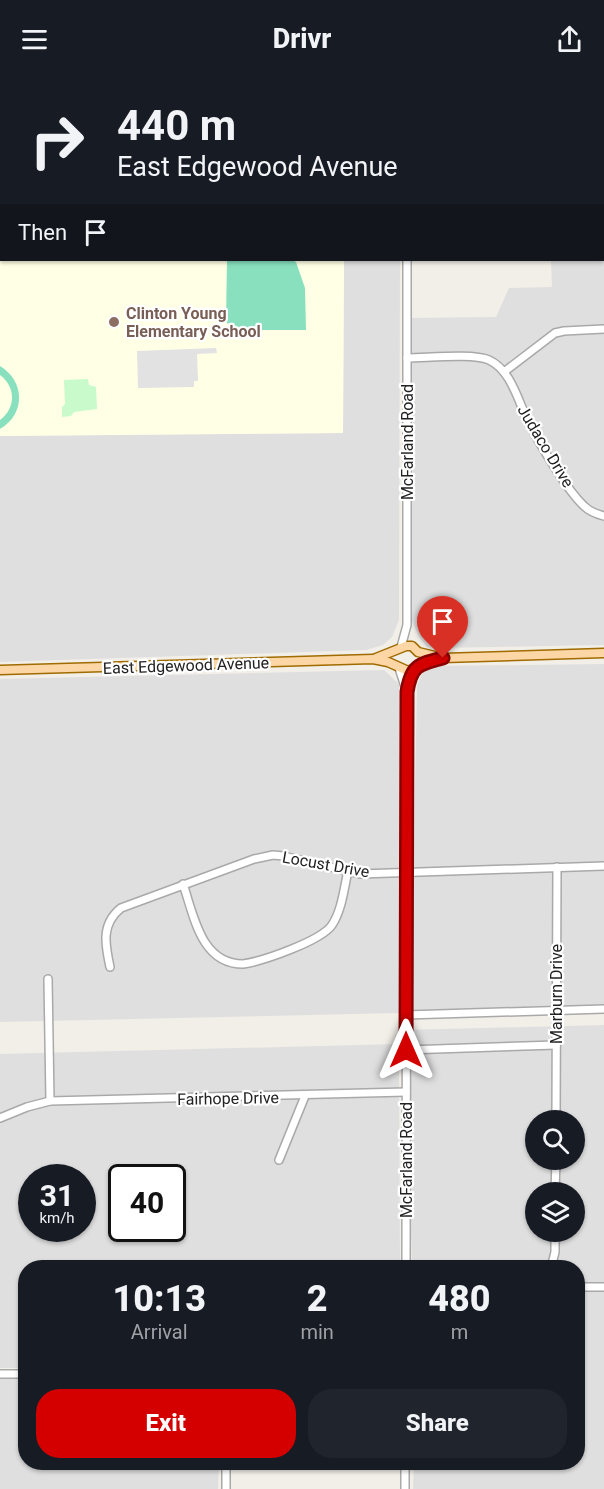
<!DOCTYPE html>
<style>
:root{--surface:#171b24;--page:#20242c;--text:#f1f3f6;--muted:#9ea1a6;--accent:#d40000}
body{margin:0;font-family:Roboto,sans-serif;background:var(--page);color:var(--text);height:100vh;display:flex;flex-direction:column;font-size:22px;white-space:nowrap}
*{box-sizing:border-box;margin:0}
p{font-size:20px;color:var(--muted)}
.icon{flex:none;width:33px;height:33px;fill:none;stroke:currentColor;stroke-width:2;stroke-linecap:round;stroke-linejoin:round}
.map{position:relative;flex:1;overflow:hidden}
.details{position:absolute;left:18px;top:1182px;width:567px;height:210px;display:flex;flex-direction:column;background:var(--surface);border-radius:24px;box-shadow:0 2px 4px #0004}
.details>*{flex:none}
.top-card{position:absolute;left:0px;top:0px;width:604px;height:183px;box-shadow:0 2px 4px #0004;background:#171b24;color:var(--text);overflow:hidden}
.buttons{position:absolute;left:525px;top:1032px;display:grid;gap:12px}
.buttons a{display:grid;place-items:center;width:60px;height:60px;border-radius:50%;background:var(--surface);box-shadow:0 2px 4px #0004;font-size:30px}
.speed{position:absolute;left:18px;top:1086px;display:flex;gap:12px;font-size:30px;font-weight:700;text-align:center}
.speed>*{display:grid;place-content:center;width:78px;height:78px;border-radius:50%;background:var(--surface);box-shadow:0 2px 4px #0004;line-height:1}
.speed small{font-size:15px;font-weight:400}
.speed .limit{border:3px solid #111;border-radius:9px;background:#fff;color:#111}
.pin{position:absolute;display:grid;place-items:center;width:51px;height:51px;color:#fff;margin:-62px -26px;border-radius:50% 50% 50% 0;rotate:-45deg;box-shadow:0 0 6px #0007}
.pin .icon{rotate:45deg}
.me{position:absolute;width:66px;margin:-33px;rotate:0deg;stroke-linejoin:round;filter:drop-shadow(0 0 4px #0008)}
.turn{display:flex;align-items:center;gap:21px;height:126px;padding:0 18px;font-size:27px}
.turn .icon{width:78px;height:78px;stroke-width:2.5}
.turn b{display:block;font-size:42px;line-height:51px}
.then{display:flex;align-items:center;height:57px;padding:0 18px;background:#0003;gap:12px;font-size:22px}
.eta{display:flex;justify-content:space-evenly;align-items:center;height:102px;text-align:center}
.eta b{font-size:36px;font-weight:800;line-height:42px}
.cta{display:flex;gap:12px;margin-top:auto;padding:12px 18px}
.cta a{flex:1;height:69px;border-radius:24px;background:var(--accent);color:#fff;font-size:24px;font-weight:800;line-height:69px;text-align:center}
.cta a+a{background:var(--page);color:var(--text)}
header{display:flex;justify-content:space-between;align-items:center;height:78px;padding:0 18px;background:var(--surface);font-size:27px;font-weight:800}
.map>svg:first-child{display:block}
.residential{fill:#e0dfdf;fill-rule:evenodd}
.education{fill:#ffffe5}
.park{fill:#c8facc}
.pitch{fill:#88e0be}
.parking{fill:#e2e2e2}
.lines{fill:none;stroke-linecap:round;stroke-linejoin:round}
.minor-casing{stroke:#a9a9a9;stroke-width:10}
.major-casing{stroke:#a06b00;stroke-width:11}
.minor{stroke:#fff;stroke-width:7}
.major{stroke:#fcd6a4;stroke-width:8}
.route-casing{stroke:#8a0000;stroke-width:15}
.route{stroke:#d40000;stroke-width:10}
.education-dot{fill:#8d6e63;stroke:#fff;stroke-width:2}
.labels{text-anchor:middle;stroke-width:4.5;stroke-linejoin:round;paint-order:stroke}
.education-label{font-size:16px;font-weight:bold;fill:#785e54;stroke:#fff;text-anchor:start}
.street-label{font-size:16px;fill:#222;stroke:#fff}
</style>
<header><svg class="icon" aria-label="menu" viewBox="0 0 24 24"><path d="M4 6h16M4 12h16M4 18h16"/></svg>Drivr<svg class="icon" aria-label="share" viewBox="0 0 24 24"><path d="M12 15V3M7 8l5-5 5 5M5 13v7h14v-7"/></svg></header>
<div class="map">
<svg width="604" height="1411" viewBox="0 0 604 1411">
<rect width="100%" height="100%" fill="#f2efe9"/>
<g class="residential">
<polygon points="0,0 400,0 400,1 2,2 0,153"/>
<polygon points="411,0 604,0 604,567 435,570 427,569 419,559 411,541 410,240 496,239 509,210 552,209 551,182 603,182 603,2"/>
<polygon points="344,182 400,182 399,542 392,559 383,567 366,572 0,584 0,358 343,355"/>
<polygon points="604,586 604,928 411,932 417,607 423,594 436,588"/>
<polygon points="384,592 399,606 399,935 0,944 0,601"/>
<path d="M 604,947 L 604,1411 L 413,1411 L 414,1385 L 578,1384 L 578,1190 L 412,1189 L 406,952 ZM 536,1042 L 574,1042 L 574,1082 L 536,1082 ZM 536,1114 L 574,1114 L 574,1154 L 536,1154 Z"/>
<path d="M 399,966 L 400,1189 L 26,1190 L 25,1290 L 0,1290 L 0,976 ZM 32,1100 L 82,1100 L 82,1150 L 32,1150 ZM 122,1100 L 172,1100 L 172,1150 L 122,1150 Z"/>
<polygon points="0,1294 25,1296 26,1384 219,1385 218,1411 0,1411"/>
</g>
<polygon class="education" points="0,153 1,153 2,182 344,182 343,355 0,358"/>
<polygon class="park" points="88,301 89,307 96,309 97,331 74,334 71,338 62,339 62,329 65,326 64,302"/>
<g class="pitch">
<polygon points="227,182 292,182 296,184 305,210 306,252 235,252 226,244"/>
<path d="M 0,288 C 25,303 26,336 0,351 L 0,342 C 16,330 16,309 0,297 Z"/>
</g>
<polygon class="parking" points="216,270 217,275 197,276 198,303 194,303 194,309 138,310 137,273"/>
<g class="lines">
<g class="minor-casing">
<g id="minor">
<polyline points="406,0 406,2"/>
<polyline points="496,0 496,2"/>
<polyline points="581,0 585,2"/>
<polyline points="603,11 604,12"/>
<polyline points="603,47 604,46"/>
<polyline points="0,63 2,63"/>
<polyline points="603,164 604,165"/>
<path d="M 407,280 C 427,280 473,275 489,282 C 511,292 518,323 528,343 C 539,365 566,411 584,428 C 589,433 596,436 604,438"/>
<polyline points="504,294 555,255 564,253 604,251"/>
<polyline points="401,569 407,547 407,182"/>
<polyline points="399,590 406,612"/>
<path d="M 183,806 C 194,838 201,886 243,886 C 263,883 321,863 332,847 C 342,832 344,810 348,793"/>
<path d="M 110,889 C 105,866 101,846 121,830 L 254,781 L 273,777 L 283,778 L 360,796 L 604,788"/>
<polyline points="48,901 50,1023"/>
<polyline points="406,937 604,931"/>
<polyline points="406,972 556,967"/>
<polyline points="0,1040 27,1029 50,1023 406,1014"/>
<polyline points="556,1042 557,789"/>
<polyline points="279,1082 305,1018"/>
<polyline points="555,1114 556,1082"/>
<polyline points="406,1190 407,614 409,599 413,591"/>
<polyline points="551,1190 555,1174 555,1154"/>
<polyline points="578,1209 604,1209"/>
<polyline points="0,1296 26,1296"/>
<polyline points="226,1411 226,1384"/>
<polyline points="405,1411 405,1384"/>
</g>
</g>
<g class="major-casing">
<g id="major">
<polyline points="376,580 406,568 412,568 418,574 443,580 604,575"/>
<polyline points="0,592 373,581 388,584 408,593 443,580"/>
</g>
</g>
<use href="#minor" class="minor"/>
<use href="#major" class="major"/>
</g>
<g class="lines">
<g class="route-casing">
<path id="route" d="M 406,972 L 407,614 C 411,588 418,586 443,580"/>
</g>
<use href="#route" class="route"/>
</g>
<circle class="education-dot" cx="114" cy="244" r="6"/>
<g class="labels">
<g class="education-label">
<text x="126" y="241">Clinton Young<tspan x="126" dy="18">Elementary School</tspan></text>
</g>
<g class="street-label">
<text transform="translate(407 364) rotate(-90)" y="6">McFarland Road</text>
<text transform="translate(546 368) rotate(59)" y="6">Judaco Drive</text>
<text transform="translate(186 587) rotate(-2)" y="6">East Edgewood Avenue</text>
<text transform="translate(326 786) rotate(10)" y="6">Locust Drive</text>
<text transform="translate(556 916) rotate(-90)" y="6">Marburn Drive</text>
<text transform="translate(228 1020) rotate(-1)" y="6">Fairhope Drive</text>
<text transform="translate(406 1082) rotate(-90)" y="6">McFarland Road</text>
</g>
</g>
</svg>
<div class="buttons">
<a><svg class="icon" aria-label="search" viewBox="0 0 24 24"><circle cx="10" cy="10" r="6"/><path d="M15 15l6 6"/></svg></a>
<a><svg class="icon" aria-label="layers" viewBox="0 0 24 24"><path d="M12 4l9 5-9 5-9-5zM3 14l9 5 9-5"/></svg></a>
</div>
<div class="speed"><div>31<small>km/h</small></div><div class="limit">40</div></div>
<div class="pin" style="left:443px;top:580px;background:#d93025"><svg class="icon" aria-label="arrive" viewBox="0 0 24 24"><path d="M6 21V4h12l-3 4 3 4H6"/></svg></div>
<svg class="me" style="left:406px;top:972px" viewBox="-20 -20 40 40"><path d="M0-17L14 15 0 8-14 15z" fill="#d40000" stroke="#fff" stroke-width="4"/></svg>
<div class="top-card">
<div class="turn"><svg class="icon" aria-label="right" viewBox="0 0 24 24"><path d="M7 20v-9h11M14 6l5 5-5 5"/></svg><div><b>440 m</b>East Edgewood Avenue</div></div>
<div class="then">Then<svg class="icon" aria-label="arrive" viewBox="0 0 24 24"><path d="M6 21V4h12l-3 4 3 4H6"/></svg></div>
</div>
<section class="details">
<div class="eta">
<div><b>10:13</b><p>Arrival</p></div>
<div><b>2</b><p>min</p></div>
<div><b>480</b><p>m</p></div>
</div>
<div class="cta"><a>Exit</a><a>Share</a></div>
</section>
</div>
